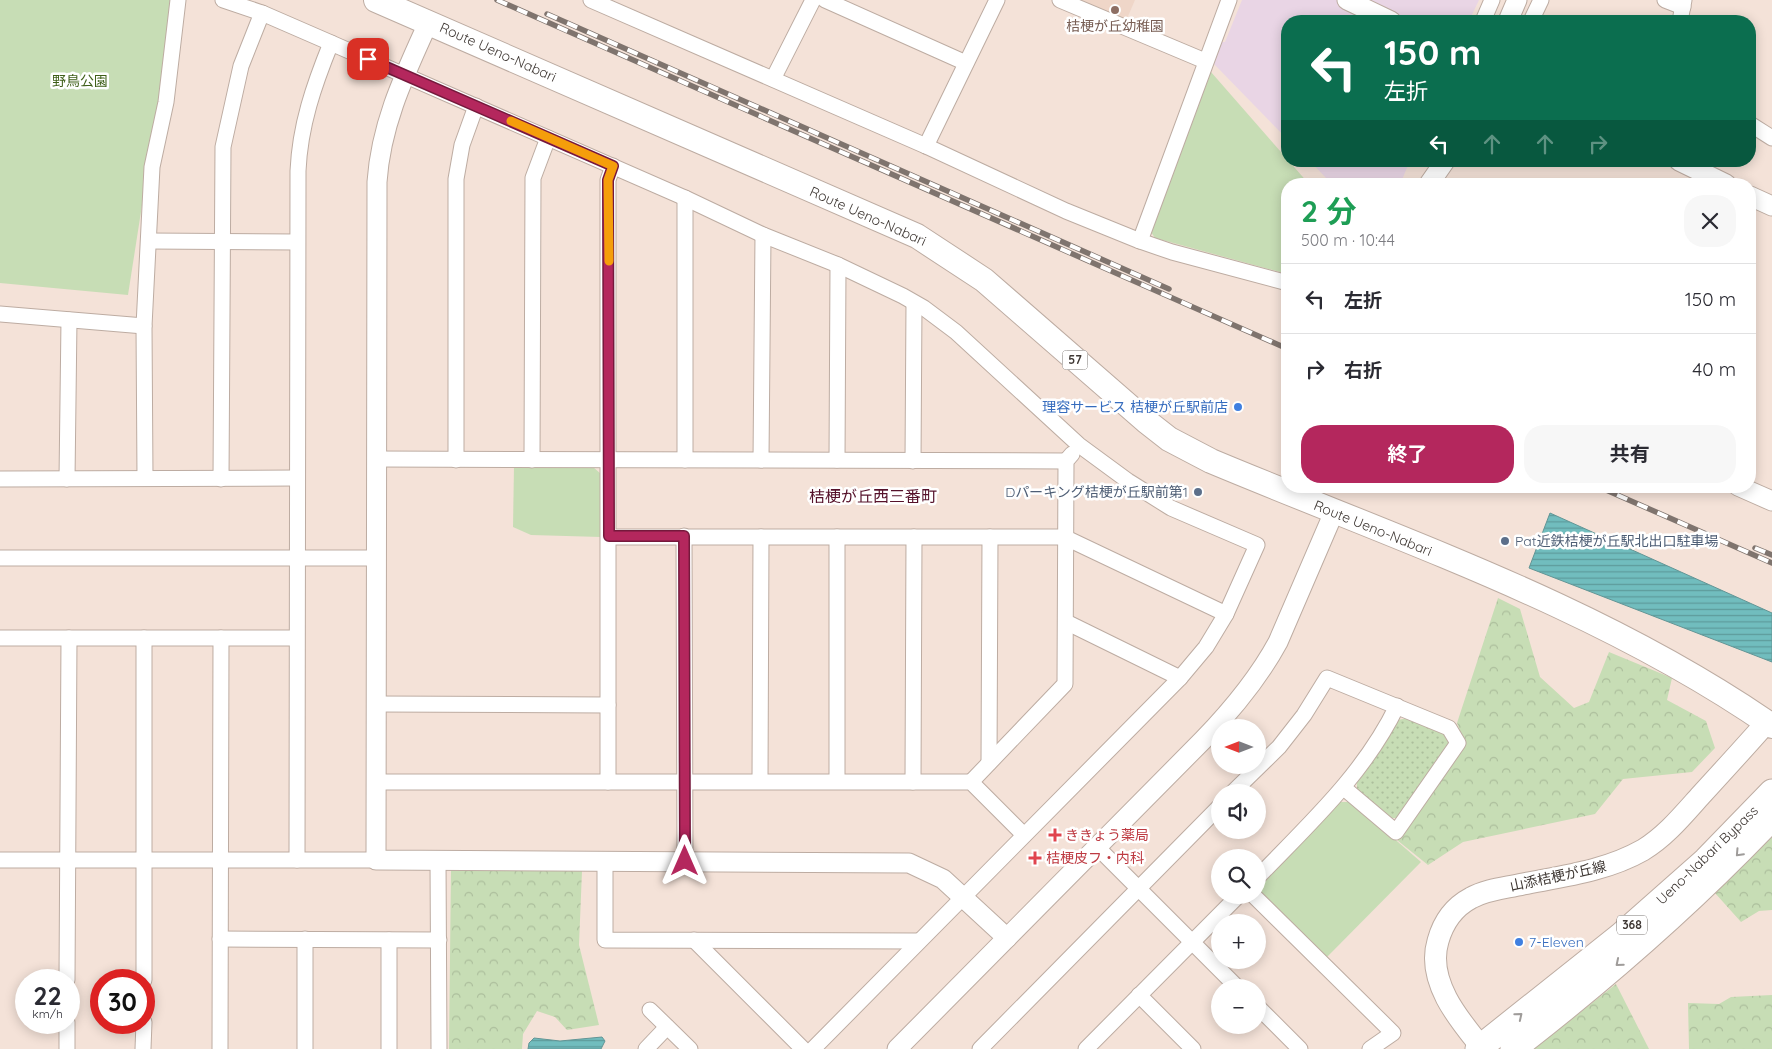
<!DOCTYPE html>
<html lang="ja">
<meta charset="utf-8">
<style>
:root{--surface:#fff;--page:#f7f7f7;--text:#2b2b33;--muted:#7c7c81;--line:#e1e1e2;--accent:#b4275d}
body{margin:0;font-family:Quicksand,"Noto Sans JP",sans-serif;background:var(--page);color:var(--text);height:100vh;display:flex;flex-direction:column;font-size:19px;white-space:nowrap}
*{box-sizing:border-box;margin:0}
p{font-size:16px;color:var(--muted)}
.icon{flex:none;width:28px;height:28px;fill:none;stroke:currentColor;stroke-width:2;stroke-linecap:round;stroke-linejoin:round}
.map{position:relative;flex:1;overflow:hidden}
.panel{position:absolute;left:1281px;top:178px;width:475px;height:315px;display:flex;flex-direction:column;background:var(--surface);border-radius:20px;box-shadow:0 2px 12px #0003}
.panel>*{flex:none}
.top-card{position:absolute;left:1281px;top:15px;width:475px;height:152px;border-radius:20px;box-shadow:0 2px 12px #0003;background:#0b6e4f;color:#fff;overflow:hidden}
.needle{width:32px;rotate:270deg}
.controls{position:absolute;left:1211px;top:719px;display:grid;gap:10px}
.controls a{display:grid;place-items:center;width:55px;height:55px;border-radius:50%;background:var(--surface);box-shadow:0 2px 12px #0003;font-size:25px}
.speed{position:absolute;left:15px;top:969px;display:flex;gap:10px;font-size:25px;font-weight:700;text-align:center}
.speed>*{display:grid;place-content:center;width:65px;height:65px;border-radius:50%;background:var(--surface);box-shadow:0 2px 12px #0003;line-height:1}
.speed small{font-size:12px;font-weight:400}
.speed .limit{border:8px solid #d22;background:#fff;color:#111}
.pin{position:absolute;display:grid;place-items:center;width:42px;height:42px;color:#fff;margin:-21px;border-radius:10px;box-shadow:0 2px 8px #0006}
.me{position:absolute;width:55px;margin:-28px;rotate:0deg;stroke-linejoin:round;filter:drop-shadow(0 0 4px #0008)}
.turn{display:flex;align-items:center;gap:18px;height:105px;padding:0 20px;font-size:22px}
.turn .icon{width:65px;height:65px;stroke-width:2.5}
.turn b{display:block;font-size:35px;line-height:42px}
.lanes{display:flex;align-items:center;height:48px;padding:0 20px;background:#0003;justify-content:center;gap:25px;direction:ltr}
.lanes .off{opacity:.35}
.round{display:grid;place-items:center;flex:none;width:52px;height:52px;border-radius:20px;background:var(--page)}
.headline{display:flex;align-items:center;justify-content:space-between;height:85px;padding:0 20px}
h1{font-size:30px;font-weight:700;line-height:38px;color:#1e9e55}
.button{display:flex;gap:10px;margin-top:auto;padding:10px 20px}
.button a{flex:1;height:58px;border-radius:20px;background:var(--accent);color:#fff;font-size:20px;font-weight:700;line-height:58px;text-align:center}
.button a+a{background:var(--page);color:var(--text)}
ul{padding:0;list-style:none}
li{display:flex;align-items:center;gap:15px;height:70px;padding:0 20px;border-top:1px solid var(--line)}
li div{flex:1}
li b{display:block;font-size:19px}
li em{font-style:normal}
.map>svg:first-child{display:block}
.commercial{fill:#e9d5e5}
.built{fill:#efd6c8}
.grass{fill:url(#grass-dots)}
.forest{fill:url(#forest-crowns)}
.park{fill:#c7ddb5}
.water{fill:url(#water-rules);stroke:#629595}
.lines{fill:none;stroke-linecap:round;stroke-linejoin:round}
.minor-casing{stroke:#bdaca2;stroke-width:17}
.tertiary-casing{stroke:#bdaca2;stroke-width:21}
.secondary-casing{stroke:#bdaca2;stroke-width:23}
.primary-casing{stroke:#bdaca2;stroke-width:26}
.trunk-casing{stroke:#bdaca2;stroke-width:27}
.minor{stroke:#fff;stroke-width:15}
.tertiary{stroke:#fff;stroke-width:19}
.secondary{stroke:#fff;stroke-width:21}
.primary{stroke:#fff;stroke-width:24}
.trunk{stroke:#fff;stroke-width:25}
.rail-casing{stroke:#7f746e;stroke-width:5.5}
.rail{stroke:#fff;stroke-width:4;stroke-dasharray:11;stroke-linecap:butt}
.oneway{stroke:#9f9c9a}
.route-casing{stroke:#75193c;stroke-width:12}
.route{stroke:#b4275d;stroke-width:9}
.slow{stroke:#f59e0b;stroke-width:9}
.education-dot{fill:#8d6e63;stroke:#fff;stroke-width:2}
.shop-dot{fill:#3f7fe0;stroke:#fff;stroke-width:2}
.service-dot{fill:#5c6f8a;stroke:#fff;stroke-width:2}
.health-dot{fill:#e0444e;stroke:#fff;stroke-width:2}
.labels{text-anchor:middle;stroke-width:5;stroke-linejoin:round;paint-order:stroke}
.shield{fill:#fff;stroke:#797471;stroke-width:1}
.shield-label{font-size:12px;font-weight:bold;fill:#3f3834}
.education-label{font-size:14px;fill:#785e54;stroke:#fff}
.street-label{font-size:14px;fill:#3f3834;stroke:#fff}
.park-label{font-size:14px;fill:#3f5f19;stroke:#fff}
.shop-label{font-size:14px;fill:#366cbe;stroke:#fff;text-anchor:end}
.service-label{font-size:14px;fill:#4e5e75;stroke:#fff;text-anchor:end}
.health-label{font-size:14px;fill:#be3a42;stroke:#fff;text-anchor:start}
.quarter-label{font-size:16px;fill:#55112a;stroke:#fff}
</style>
<div class="map">
<svg width="1772" height="1049" viewBox="0 0 1772 1049">
<defs>
<pattern id="grass-dots" width="8" height="8" patternUnits="userSpaceOnUse" patternTransform="scale(1.25)"><rect width="8" height="8" fill="#c7ddb5"/><path d="M2 2h.1M6 6h.1" fill="none" stroke="#acbe9c" stroke-width="1.8" stroke-linecap="round"/></pattern>
<pattern id="forest-crowns" width="20" height="18" patternUnits="userSpaceOnUse" patternTransform="scale(1.25)"><rect width="20" height="18" fill="#c7ddb5"/><path d="M2 6a3 3 0 1 1 6 0M12 15a3 3 0 1 1 6 0" fill="none" stroke="#acbe9c"/></pattern>
<pattern id="water-rules" width="6" height="5" patternUnits="userSpaceOnUse" patternTransform="scale(1.25)"><rect width="6" height="5" fill="#71bdbe"/><path d="M0 2.5h6" fill="none" stroke="#5e9b9b"/></pattern>
</defs>
<rect width="100%" height="100%" fill="#f4e2d8"/>
<g class="commercial">
<polygon points="1242,0 1479,0 1469,21 1288,21 1287,139 1214,64 1221,42 1225,42"/>
<polygon points="1310,161 1410,161 1400,184 1369,184 1327,179"/>
</g>
<polygon class="built" points="1075,0 1135,0 1126,21"/>
<polygon class="grass" points="1409,718 1446,733 1450,743 1400,818 1389,818 1357,791 1357,781 1381,749 1397,720"/>
<g class="forest">
<polygon points="1498,598 1520,609 1540,677 1574,708 1589,702 1609,652 1672,678 1667,700 1706,721 1715,748 1692,772 1623,779 1595,814 1463,842 1428,865 1397,840 1465,744 1457,723"/>
<polygon points="1772,832 1772,910 1759,911 1741,922 1715,893"/>
<polygon points="451,867 582,871 579,945 599,1025 567,1030 555,1017 537,1011 523,1034 522,1049 449,1049"/>
<polygon points="1616,984 1649,1049 1534,1049"/>
<polygon points="1772,995 1772,1049 1689,1049 1688,1003 1719,1004 1731,997"/>
</g>
<g class="park">
<polygon points="0,0 174,0 128,295 0,283"/>
<polygon points="1211,72 1309,184 1288,184 1287,274 1155,238 1151,232"/>
<polygon points="514,466 593,467 601,474 601,537 531,535 513,527"/>
<polygon points="1340,802 1352,802 1421,862 1327,957 1261,892 1261,884"/>
</g>
<g class="water">
<polygon points="1550,513 1772,613 1772,662 1529,568"/>
<polygon points="602,1037 605,1041 601,1049 528,1049 529,1043 534,1038 560,1041"/>
</g>
<g class="lines">
<g class="minor-casing">
<g id="minor">
<polyline points="223,0 262,13 331,43 685,198 763,235 838,265 903,296 924,308 956,332 1079,445 1128,481 1171,508 1257,545 1226,614 1206,647 1180,678 813,1049"/>
<polyline points="591,0 926,146 1066,211 1140,241 1172,252 1288,283"/>
<polyline points="825,0 966,63"/>
<polyline points="1060,0 1205,61"/>
<polyline points="1665,0 1683,7"/>
<polyline points="1483,21 1492,0"/>
<polyline points="1531,21 1541,0"/>
<polyline points="1680,21 1684,0"/>
<polyline points="773,79 813,0"/>
<polyline points="1750,124 1772,138"/>
<polyline points="926,146 997,0"/>
<polyline points="685,198 685,460"/>
<polyline points="149,241 297,242"/>
<polyline points="1140,241 1229,0"/>
<polyline points="0,314 144,326"/>
<polyline points="377,459 1066,461"/>
<polyline points="456,460 456,179 462,145 476,106"/>
<polyline points="532,460 533,178 548,138"/>
<polyline points="761,460 763,235"/>
<polyline points="837,460 838,265"/>
<polyline points="913,461 914,303"/>
<polyline points="145,478 144,326 152,167 166,102 178,0"/>
<polyline points="0,479 297,478"/>
<polyline points="67,479 69,320"/>
<polyline points="221,479 223,147 241,66 262,13"/>
<polyline points="684,536 685,861"/>
<polyline points="609,537 1064,537 1226,614"/>
<polyline points="837,537 837,781"/>
<polyline points="0,558 377,558"/>
<polyline points="1066,622 1180,678"/>
<polyline points="0,638 296,638"/>
<polyline points="376,704 608,705"/>
<polyline points="989,763 990,537"/>
<polyline points="760,781 761,537"/>
<polyline points="376,782 971,782 1024,835"/>
<polyline points="608,782 608,180 613,166"/>
<polyline points="913,782 914,537"/>
<polyline points="971,782 1065,684 1066,461 1072,454"/>
<polyline points="1233,792 1279,747 1304,715 1327,678 1449,728 1458,743 1396,832 1344,788"/>
<polyline points="1097,847 1238,988"/>
<polyline points="0,860 376,860"/>
<path d="M 297,860 L 298,171 C 300,125 314,85 331,43"/>
<polyline points="438,860 439,1049"/>
<polyline points="605,861 605,940 919,941"/>
<path d="M 1258,877 C 1310,823 1364,774 1397,706"/>
<polyline points="1253,895 1393,1033 1370,1049"/>
<polyline points="220,939 439,940"/>
<polyline points="389,940 389,1049"/>
<polyline points="694,940 803,1049"/>
<polyline points="67,980 69,638"/>
<polyline points="144,980 144,638"/>
<polyline points="1139,995 1193,1049"/>
<polyline points="1258,1007 1300,1049"/>
<polyline points="650,1010 690,1049"/>
<polyline points="67,1049 67,1022"/>
<polyline points="143,1049 144,1022"/>
<polyline points="220,1049 221,638"/>
<polyline points="305,1049 305,939"/>
<polyline points="646,1049 667,1027"/>
<polyline points="980,1049 1220,806"/>
<polyline points="1086,1049 1239,895"/>
</g>
</g>
<g class="tertiary-casing">
<g id="tertiary">
<polyline points="1347,0 1391,21"/>
<path d="M 429,21 C 405,74 381,123 377,182 L 376,860 L 909,863 L 943,879 L 1007,938"/>
<polyline points="1508,21 1517,0"/>
<polyline points="1679,161 1726,184"/>
<polyline points="1429,184 1445,161"/>
<polyline points="1750,196 1772,206"/>
<polyline points="1738,486 1772,501"/>
<path d="M 897,1049 L 1203,740 C 1232,710 1258,679 1278,642 L 1334,512"/>
</g>
</g>
<g class="secondary-casing">
<path id="secondary" d="M 1483,1049 C 1459,1020 1426,981 1438,941 C 1443,923 1454,907 1471,898 C 1487,889 1506,888 1523,884 C 1564,876 1606,871 1643,850 C 1666,836 1683,815 1701,795 C 1723,771 1745,747 1767,722"/>
</g>
<g class="primary-casing">
<path id="primary" d="M 376,0 L 917,236 L 984,280 L 1146,421 L 1169,439 L 1211,461 C 1402,541 1600,607 1772,726"/>
</g>
<g class="trunk-casing">
<g id="trunk">
<polyline points="1478,1049 1620,936 1706,860 1772,792"/>
<path d="M 1513,1049 C 1605,978 1692,902 1772,818"/>
</g>
</g>
<use href="#minor" class="minor"/>
<use href="#tertiary" class="tertiary"/>
<use href="#secondary" class="secondary"/>
<use href="#primary" class="primary"/>
<use href="#trunk" class="trunk"/>
<g class="rail-casing">
<g id="rail">
<polyline points="497,0 1288,349"/>
<polyline points="547,14 1169,289"/>
<polyline points="1597,486 1772,563"/>
<polyline points="1755,548 1772,555"/>
</g>
</g>
<use href="#rail" class="rail"/>
</g>
<defs><path id="oneway-chevron" d="M-2-3.5L2.5 0L-2 3.5" fill="none" stroke-width="1.6" stroke-linecap="round" stroke-linejoin="round" transform="scale(1.25)"/></defs>
<g class="oneway">
<use href="#oneway-chevron" transform="translate(1739 853) rotate(133)"/>
<use href="#oneway-chevron" transform="translate(1619 963) rotate(140)"/>
<use href="#oneway-chevron" transform="translate(1519 1016) rotate(-39)"/>
</g>
<g class="lines">
<g class="route-casing">
<polyline id="route" points="368,59 613,166 608,180 609,536 684,536 685,861"/>
</g>
<use href="#route" class="route"/>
<polyline class="slow" points="511,121 613,166 608,180 609,261"/>
</g>
<circle class="education-dot" cx="1115" cy="10" r="5"/>
<g class="shop-dot">
<circle cx="1238" cy="407" r="5"/>
<circle cx="1519" cy="942" r="5"/>
</g>
<g class="service-dot">
<circle cx="1198" cy="492" r="5"/>
<circle cx="1505" cy="541" r="5"/>
</g>
<g class="health-dot">
<path d="M1052.5 827.5h5v5h5v5h-5v5h-5v-5h-5v-5h5z"/>
<path d="M1032.5 850.5h5v5h5v5h-5v5h-5v-5h-5v-5h5z"/>
</g>
<g class="labels">
<g class="shield">
<rect x="1062.5" y="350.5" width="25" height="19" rx="4"/>
<rect x="1617" y="915.5" width="30" height="19" rx="4"/>
</g>
<g class="shield-label">
<text x="1075" y="364">57</text>
<text x="1632" y="929">368</text>
</g>
<g class="education-label">
<text x="1115" y="31">桔梗が丘幼稚園</text>
</g>
<g class="street-label">
<text transform="translate(498 52) rotate(24)" y="5">Route Ueno-Nabari</text>
<text transform="translate(868 216) rotate(24)" y="5">Route Ueno-Nabari</text>
<text transform="translate(1373 528) rotate(22)" y="5">Route Ueno-Nabari</text>
<text transform="translate(1707 855) rotate(-44)" y="5">Ueno-Nabari Bypass</text>
<text transform="translate(1558 876) rotate(-12)" y="5">山添桔梗が丘線</text>
</g>
<g class="park-label">
<text x="80" y="86">野鳥公園</text>
</g>
<g class="shop-label">
<text x="1228" y="412">理容サービス 桔梗が丘駅前店</text>
<text x="1529" y="947" text-anchor="start">7-Eleven</text>
</g>
<g class="service-label">
<text x="1188" y="497">Dパーキング桔梗が丘駅前第1</text>
<text x="1515" y="546" text-anchor="start">Pat近鉄桔梗が丘駅北出口駐車場</text>
</g>
<g class="health-label">
<text x="1065" y="840">ききょう薬局</text>
<text x="1046" y="863">桔梗皮フ・内科</text>
</g>
<g class="quarter-label">
<text x="873" y="502">桔梗が丘西三番町</text>
</g>
</g>
</svg>
<div class="controls">
<a><svg class="needle" viewBox="-14 -14 28 28"><path d="M0-13l5 13h-10z" fill="#e53935"/><path d="M0 13l5-13h-10z" fill="#7c7c81"/></svg></a>
<a><svg class="icon" aria-label="sound" viewBox="0 0 24 24"><path d="M4 9h4l5-4v14l-5-4H4zM17 9q2 3 0 6"/></svg></a>
<a><svg class="icon" aria-label="search" viewBox="0 0 24 24"><circle cx="10" cy="10" r="6"/><path d="M15 15l6 6"/></svg></a>
<a>+</a>
<a>−</a>
</div>
<div class="speed"><div>22<small>km/h</small></div><div class="limit">30</div></div>
<div class="pin" style="left:368px;top:59px;background:#d93025"><svg class="icon" aria-label="arrive" viewBox="0 0 24 24"><path d="M6 21V4h12l-3 4 3 4H6"/></svg></div>
<svg class="me" style="left:685px;top:861px" viewBox="-20 -20 40 40"><path d="M0-17L14 15 0 8-14 15z" fill="#b4275d" stroke="#fff" stroke-width="4"/></svg>
<div class="top-card">
<div class="turn"><svg class="icon" aria-label="left" viewBox="0 0 24 24"><path d="M17 20v-9H6M10 6l-5 5 5 5"/></svg><div><b>150 m</b>左折</div></div>
<div class="lanes"><svg class="icon" aria-label="left" viewBox="0 0 24 24"><path d="M17 20v-9H6M10 6l-5 5 5 5"/></svg><svg class="icon off" aria-label="ahead" viewBox="0 0 24 24"><path d="M12 20V5M6 11l6-6 6 6"/></svg><svg class="icon off" aria-label="ahead" viewBox="0 0 24 24"><path d="M12 20V5M6 11l6-6 6 6"/></svg><svg class="icon off" aria-label="right" viewBox="0 0 24 24"><path d="M7 20v-9h11M14 6l5 5-5 5"/></svg></div>
</div>
<section class="panel">
<div class="headline"><div><h1>2 分</h1><p>500 m · 10:44</p></div><a class="round"><svg class="icon" aria-label="close" viewBox="0 0 24 24"><path d="M6 6l12 12M18 6L6 18"/></svg></a></div>
<ul>
<li><svg class="icon" aria-label="left" viewBox="0 0 24 24"><path d="M17 20v-9H6M10 6l-5 5 5 5"/></svg><div><b>左折</b></div><em>150 m</em></li>
<li><svg class="icon" aria-label="right" viewBox="0 0 24 24"><path d="M7 20v-9h11M14 6l5 5-5 5"/></svg><div><b>右折</b></div><em>40 m</em></li>
</ul>
<div class="button"><a>終了</a><a>共有</a></div>
</section>
</div>
